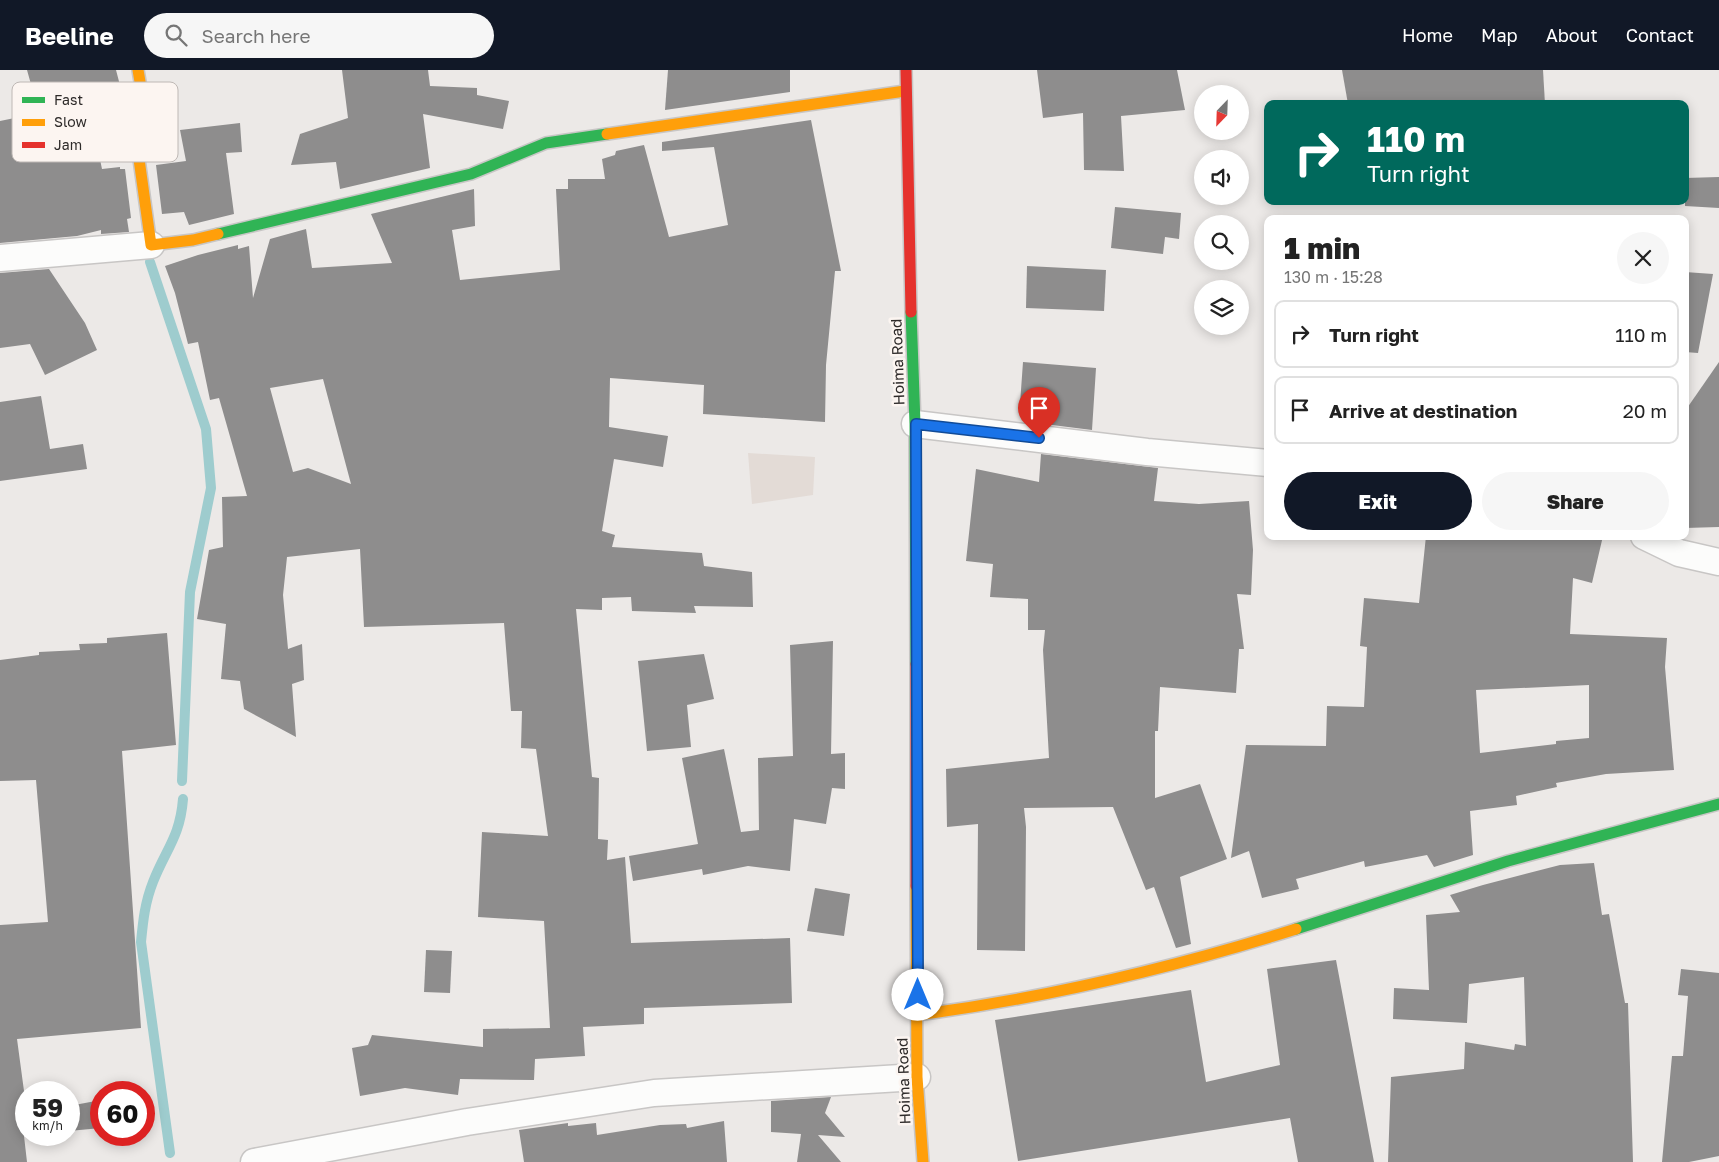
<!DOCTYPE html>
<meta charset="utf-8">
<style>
:root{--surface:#fff;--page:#f6f6f6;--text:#222;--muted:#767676;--line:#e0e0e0;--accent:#111827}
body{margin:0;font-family:"Golos Text",sans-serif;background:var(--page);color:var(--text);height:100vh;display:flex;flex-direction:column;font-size:19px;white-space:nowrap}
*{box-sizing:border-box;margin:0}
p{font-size:16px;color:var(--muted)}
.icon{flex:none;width:28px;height:28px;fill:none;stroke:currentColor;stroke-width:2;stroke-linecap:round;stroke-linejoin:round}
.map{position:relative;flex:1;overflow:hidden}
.sheet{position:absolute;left:1264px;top:145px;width:425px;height:325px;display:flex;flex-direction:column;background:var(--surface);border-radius:10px;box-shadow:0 2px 12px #0003}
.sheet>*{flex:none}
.guide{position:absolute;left:1264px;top:30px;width:425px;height:105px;border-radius:10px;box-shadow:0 2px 12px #0003;background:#00695c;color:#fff;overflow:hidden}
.needle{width:32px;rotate:203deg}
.buttons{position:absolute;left:1194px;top:15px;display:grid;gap:10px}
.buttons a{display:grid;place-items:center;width:55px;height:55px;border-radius:50%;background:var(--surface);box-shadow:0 2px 12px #0003;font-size:25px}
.speed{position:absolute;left:15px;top:1011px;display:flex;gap:10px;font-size:25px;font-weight:700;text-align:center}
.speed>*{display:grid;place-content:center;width:65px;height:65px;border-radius:50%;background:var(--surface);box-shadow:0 2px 12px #0003;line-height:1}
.speed small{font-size:12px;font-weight:400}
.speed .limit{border:8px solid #d22;background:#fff;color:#111}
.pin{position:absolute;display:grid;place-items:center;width:42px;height:42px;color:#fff;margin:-51px -21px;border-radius:50% 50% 50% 0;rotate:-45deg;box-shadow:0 0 5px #0007}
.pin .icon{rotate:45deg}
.me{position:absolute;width:55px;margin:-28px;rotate:0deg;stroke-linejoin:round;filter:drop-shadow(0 0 4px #0008)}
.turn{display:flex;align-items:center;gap:18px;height:105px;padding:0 20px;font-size:22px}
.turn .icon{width:65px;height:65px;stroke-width:2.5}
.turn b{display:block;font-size:35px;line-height:42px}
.round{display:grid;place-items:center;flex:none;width:52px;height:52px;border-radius:26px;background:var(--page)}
.head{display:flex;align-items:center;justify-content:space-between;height:85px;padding:0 20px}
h1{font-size:30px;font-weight:800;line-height:38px}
.primary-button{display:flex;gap:10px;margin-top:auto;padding:10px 20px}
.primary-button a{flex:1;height:58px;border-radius:30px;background:var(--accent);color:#fff;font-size:20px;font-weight:800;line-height:58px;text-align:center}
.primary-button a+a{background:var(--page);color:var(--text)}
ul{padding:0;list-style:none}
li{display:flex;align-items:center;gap:15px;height:68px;margin:0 10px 8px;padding:0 10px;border:2px solid var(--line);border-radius:10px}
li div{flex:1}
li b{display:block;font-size:19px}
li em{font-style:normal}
header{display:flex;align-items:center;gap:30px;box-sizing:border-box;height:70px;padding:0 25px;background:var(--accent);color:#fff}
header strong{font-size:24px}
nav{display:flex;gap:28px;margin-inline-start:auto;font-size:18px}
.search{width:350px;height:45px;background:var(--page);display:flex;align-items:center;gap:12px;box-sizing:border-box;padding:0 18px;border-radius:28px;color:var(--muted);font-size:19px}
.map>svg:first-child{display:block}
.built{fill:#e3dbd6}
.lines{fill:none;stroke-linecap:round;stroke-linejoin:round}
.stream{stroke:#9eccce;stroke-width:10}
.building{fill:#8e8d8d;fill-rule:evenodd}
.street-casing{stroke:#c8c6c5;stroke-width:29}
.fast-casing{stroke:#c8c6c5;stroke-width:14}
.slow-casing{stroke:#c8c6c5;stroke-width:14}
.jam-casing{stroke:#c8c6c5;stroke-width:14}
.street{stroke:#fcfcfb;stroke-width:26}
.fast{stroke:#30b455;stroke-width:11}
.slow{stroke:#ff9f0a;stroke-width:11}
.jam{stroke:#e5322d;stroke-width:11}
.route-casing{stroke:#114b97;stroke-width:12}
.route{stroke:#1a73e8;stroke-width:9}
.labels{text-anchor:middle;stroke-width:5;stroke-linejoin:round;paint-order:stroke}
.street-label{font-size:15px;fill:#2e2b2a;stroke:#fcf5f1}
.key{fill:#fcf5f1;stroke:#beb8b5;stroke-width:1}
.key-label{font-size:14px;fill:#2e2b2a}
</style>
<header>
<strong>Beeline</strong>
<div class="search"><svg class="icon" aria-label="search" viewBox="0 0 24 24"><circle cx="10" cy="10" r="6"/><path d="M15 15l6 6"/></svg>Search here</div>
<nav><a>Home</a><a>Map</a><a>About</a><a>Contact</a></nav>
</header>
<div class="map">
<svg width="1719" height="1092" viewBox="0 0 1719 1092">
<rect width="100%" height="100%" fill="#ece9e7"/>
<polygon class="built" points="748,383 815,387 813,425 752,434"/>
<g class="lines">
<g class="stream">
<polyline points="150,192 206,359 211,418 190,522 182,711"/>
<path d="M 170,1083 L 141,872 C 143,851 145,832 153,812 C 166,779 180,767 183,729"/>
</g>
</g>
<g class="building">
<polygon points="27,0 116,0 122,23 88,32 102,99 120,97 120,99 125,99 131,148 127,149 129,162 101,164 101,160 77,166 0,173 0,51 39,43"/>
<polygon points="342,0 428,0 430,16 477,18 477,25 509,31 503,59 423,44 430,98 340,119 336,92 291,95 300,64 348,48"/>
<polygon points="668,0 790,0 790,22 665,40"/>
<polygon points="1037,0 1177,0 1185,40 1121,46 1124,101 1084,100 1083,43 1043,48"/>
<polygon points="1342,0 1543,0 1545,34 1348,34"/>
<path d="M 811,50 L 841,201 L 835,201 L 826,295 L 825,352 L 703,344 L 704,315 L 610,308 L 609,357 L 668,366 L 663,397 L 614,389 L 602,461 L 615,465 L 612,477 L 702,483 L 704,496 L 752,502 L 753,537 L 694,536 L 696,543 L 632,541 L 631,527 L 602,528 L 602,540 L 576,539 L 592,707 L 599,708 L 598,769 L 608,770 L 607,790 L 625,787 L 631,873 L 790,868 L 792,933 L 644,938 L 644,954 L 583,957 L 585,986 L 535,989 L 534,1010 L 460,1009 L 458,1025 L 405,1018 L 360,1026 L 352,978 L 368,975 L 372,965 L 483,977 L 483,959 L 550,958 L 544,851 L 478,847 L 482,762 L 548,766 L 536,679 L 521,678 L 522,641 L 511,641 L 504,553 L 364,557 L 360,479 L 287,487 L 283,525 L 288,579 L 302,574 L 304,610 L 292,614 L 296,667 L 244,639 L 240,611 L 221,609 L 226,554 L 197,549 L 209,480 L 223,477 L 222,427 L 247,426 L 219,328 L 210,330 L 198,272 L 188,274 L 175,223 L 165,196 L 198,185 L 238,175 L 238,179 L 249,176 L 253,228 L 270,169 L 306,159 L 312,198 L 392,193 L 371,144 L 474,119 L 475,156 L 452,160 L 460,210 L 560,200 L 556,119 L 568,119 L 568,109 L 605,109 L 602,89 L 615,85 L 616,81 L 644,75 L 669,167 L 728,155 L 714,77 L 662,81 L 662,72 ZM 323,309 L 351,414 L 308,398 L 293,402 L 270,318 Z"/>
<polygon points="240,53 242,82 226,83 234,144 189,155 184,142 162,144 156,95 186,91 180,60"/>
<polygon points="1719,107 1719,138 1685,136 1685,108"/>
<polygon points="1115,137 1181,143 1179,169 1165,167 1163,184 1111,178"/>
<polygon points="1027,196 1106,200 1104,241 1026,238"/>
<polygon points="49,199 85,253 97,280 45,305 30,274 0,278 0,203"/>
<polygon points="1685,202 1713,204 1698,283 1685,282"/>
<polygon points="1023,292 1096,298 1092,360 1044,354 1045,336 1020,334"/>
<polygon points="1719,292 1719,457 1685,458 1685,341"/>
<polygon points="41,326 50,379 83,374 87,399 0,411 0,332"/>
<polygon points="1041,384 1158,398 1154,431 1199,434 1249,431 1253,480 1251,525 1237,524 1244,579 1239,579 1236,623 1160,617 1158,661 1155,661 1155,728 1200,714 1227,789 1180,807 1191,874 1176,878 1154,817 1146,820 1113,737 1024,738 1026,757 1025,881 977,880 978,754 947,757 946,699 1049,688 1043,580 1045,560 1028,560 1028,529 990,527 993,494 966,491 976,399 1039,412"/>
<path d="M 1426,466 L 1603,466 L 1592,513 L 1573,508 L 1570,564 L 1667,568 L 1665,597 L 1674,700 L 1606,704 L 1556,713 L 1557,717 L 1516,726 L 1517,735 L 1470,741 L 1473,785 L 1434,797 L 1427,785 L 1365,797 L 1364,791 L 1296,809 L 1299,819 L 1262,828 L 1249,781 L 1231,788 L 1246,675 L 1326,676 L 1327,636 L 1364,637 L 1367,577 L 1360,576 L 1364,528 L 1419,533 ZM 1589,615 L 1589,668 L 1556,671 L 1556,674 L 1480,683 L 1476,620 Z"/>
<polygon points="167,563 176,675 122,681 141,958 17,969 24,1021 41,1019 41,1022 26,1022 26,1065 37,1065 24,1066 27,1092 0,1092 0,855 48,852 36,710 0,711 0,590 39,585 39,582 80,580 79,574 107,573 107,568"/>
<polygon points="833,571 831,684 845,683 845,719 832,718 826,754 794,749 790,801 748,796 703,805 702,799 633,811 629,786 698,774 682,688 724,679 741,762 759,760 758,688 793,686 790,575"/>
<polygon points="704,584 714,629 687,635 691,677 647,681 638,591"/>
<polygon points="1594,793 1602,845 1609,844 1625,933 1628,933 1633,1092 1388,1092 1391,1007 1464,999 1465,972 1514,980 1515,974 1526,976 1524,907 1469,914 1467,953 1393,949 1394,918 1429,920 1426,845 1460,842 1450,825 1483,815 1560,795"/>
<polygon points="815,818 850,824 844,866 807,861"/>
<polygon points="426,880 452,881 450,923 424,922"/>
<polygon points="1336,890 1374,1092 1298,1092 1290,1048 1018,1091 995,950 1191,920 1206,1012 1280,995 1267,899"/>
<polygon points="1681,899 1719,903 1719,1086 1689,1092 1662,1092 1672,986 1683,986 1688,926 1678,925"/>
<polygon points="831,1027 825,1043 845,1067 818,1065 841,1092 797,1092 801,1064 771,1062 771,1031"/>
<polygon points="101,1030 101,1058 69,1061 69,1036"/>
<polygon points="724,1051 727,1092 524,1092 519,1060 568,1053 568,1056 596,1053 597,1065 660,1055 686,1054 687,1058"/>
</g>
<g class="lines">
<g class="street-casing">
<g id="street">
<polyline points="0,188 151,175"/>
<polyline points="915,354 1147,382 1268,393"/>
<polyline points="1644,466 1679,483 1719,492"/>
<polyline points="254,1092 467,1052 654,1023 917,1007"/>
</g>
</g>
<g class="fast-casing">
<g id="fast">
<polyline points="218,164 471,104 546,73 607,64"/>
<polyline points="911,242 915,354 916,594"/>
<polyline points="1296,859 1508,791 1719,734"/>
</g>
</g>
<g class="slow-casing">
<g id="slow">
<polyline points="138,0 143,29 138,82 151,175 193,170 218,164"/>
<polyline points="607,64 905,21"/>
<polyline points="916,816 917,1007 923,1092"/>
<path d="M 917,945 C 1046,928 1172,898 1296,859"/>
</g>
</g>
<g class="jam-casing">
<g id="jam">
<polyline points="906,0 911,242"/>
<polyline points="916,594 916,816"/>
</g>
</g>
<use href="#street" class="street"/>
<use href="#fast" class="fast"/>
<use href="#slow" class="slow"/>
<use href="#jam" class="jam"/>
</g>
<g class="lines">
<g class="route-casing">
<polyline id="route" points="918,925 916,354 1039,368"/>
</g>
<use href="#route" class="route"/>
</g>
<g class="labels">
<g class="street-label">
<text transform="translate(898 292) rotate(-92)" y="5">Hoima Road</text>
<text transform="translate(904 1011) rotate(-92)" y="5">Hoima Road</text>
</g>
</g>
<rect x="12" y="12" width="166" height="80" rx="8" class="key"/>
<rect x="22" y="27" width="23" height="6" fill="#30b455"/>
<rect x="22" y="49" width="23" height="7" fill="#ff9f0a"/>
<rect x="22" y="72" width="23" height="6" fill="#e5322d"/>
<g class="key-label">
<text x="54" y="35">Fast</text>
<text x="54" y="57">Slow</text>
<text x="54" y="80">Jam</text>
</g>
</svg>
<div class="buttons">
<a><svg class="needle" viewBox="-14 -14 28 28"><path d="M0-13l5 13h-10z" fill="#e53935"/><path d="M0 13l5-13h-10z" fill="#767676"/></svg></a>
<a><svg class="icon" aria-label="sound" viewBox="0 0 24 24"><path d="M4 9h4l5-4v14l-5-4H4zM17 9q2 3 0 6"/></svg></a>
<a><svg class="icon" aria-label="search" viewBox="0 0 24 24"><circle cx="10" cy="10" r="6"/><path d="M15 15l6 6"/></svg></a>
<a><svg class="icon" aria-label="layers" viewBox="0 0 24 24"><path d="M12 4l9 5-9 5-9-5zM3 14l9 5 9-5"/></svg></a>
</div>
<div class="speed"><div>59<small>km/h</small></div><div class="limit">60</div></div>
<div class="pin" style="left:1039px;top:368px;background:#d93025"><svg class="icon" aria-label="arrive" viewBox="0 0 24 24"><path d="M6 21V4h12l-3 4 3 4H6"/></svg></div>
<svg class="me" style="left:918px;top:925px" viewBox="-20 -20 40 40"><circle r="19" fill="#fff"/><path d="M0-13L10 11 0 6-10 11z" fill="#1a73e8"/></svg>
<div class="guide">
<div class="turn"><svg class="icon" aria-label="right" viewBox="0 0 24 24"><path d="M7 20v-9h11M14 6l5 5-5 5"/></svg><div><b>110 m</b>Turn right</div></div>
</div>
<section class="sheet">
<div class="head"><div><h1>1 min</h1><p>130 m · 15:28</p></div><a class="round"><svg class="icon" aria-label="close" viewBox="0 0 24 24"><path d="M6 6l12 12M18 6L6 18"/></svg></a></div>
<ul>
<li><svg class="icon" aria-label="right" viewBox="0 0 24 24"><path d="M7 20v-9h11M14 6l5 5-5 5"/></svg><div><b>Turn right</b></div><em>110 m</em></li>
<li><svg class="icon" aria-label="arrive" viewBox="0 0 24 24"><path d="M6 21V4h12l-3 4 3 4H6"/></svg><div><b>Arrive at destination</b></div><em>20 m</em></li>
</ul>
<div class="primary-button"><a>Exit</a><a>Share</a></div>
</section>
</div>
